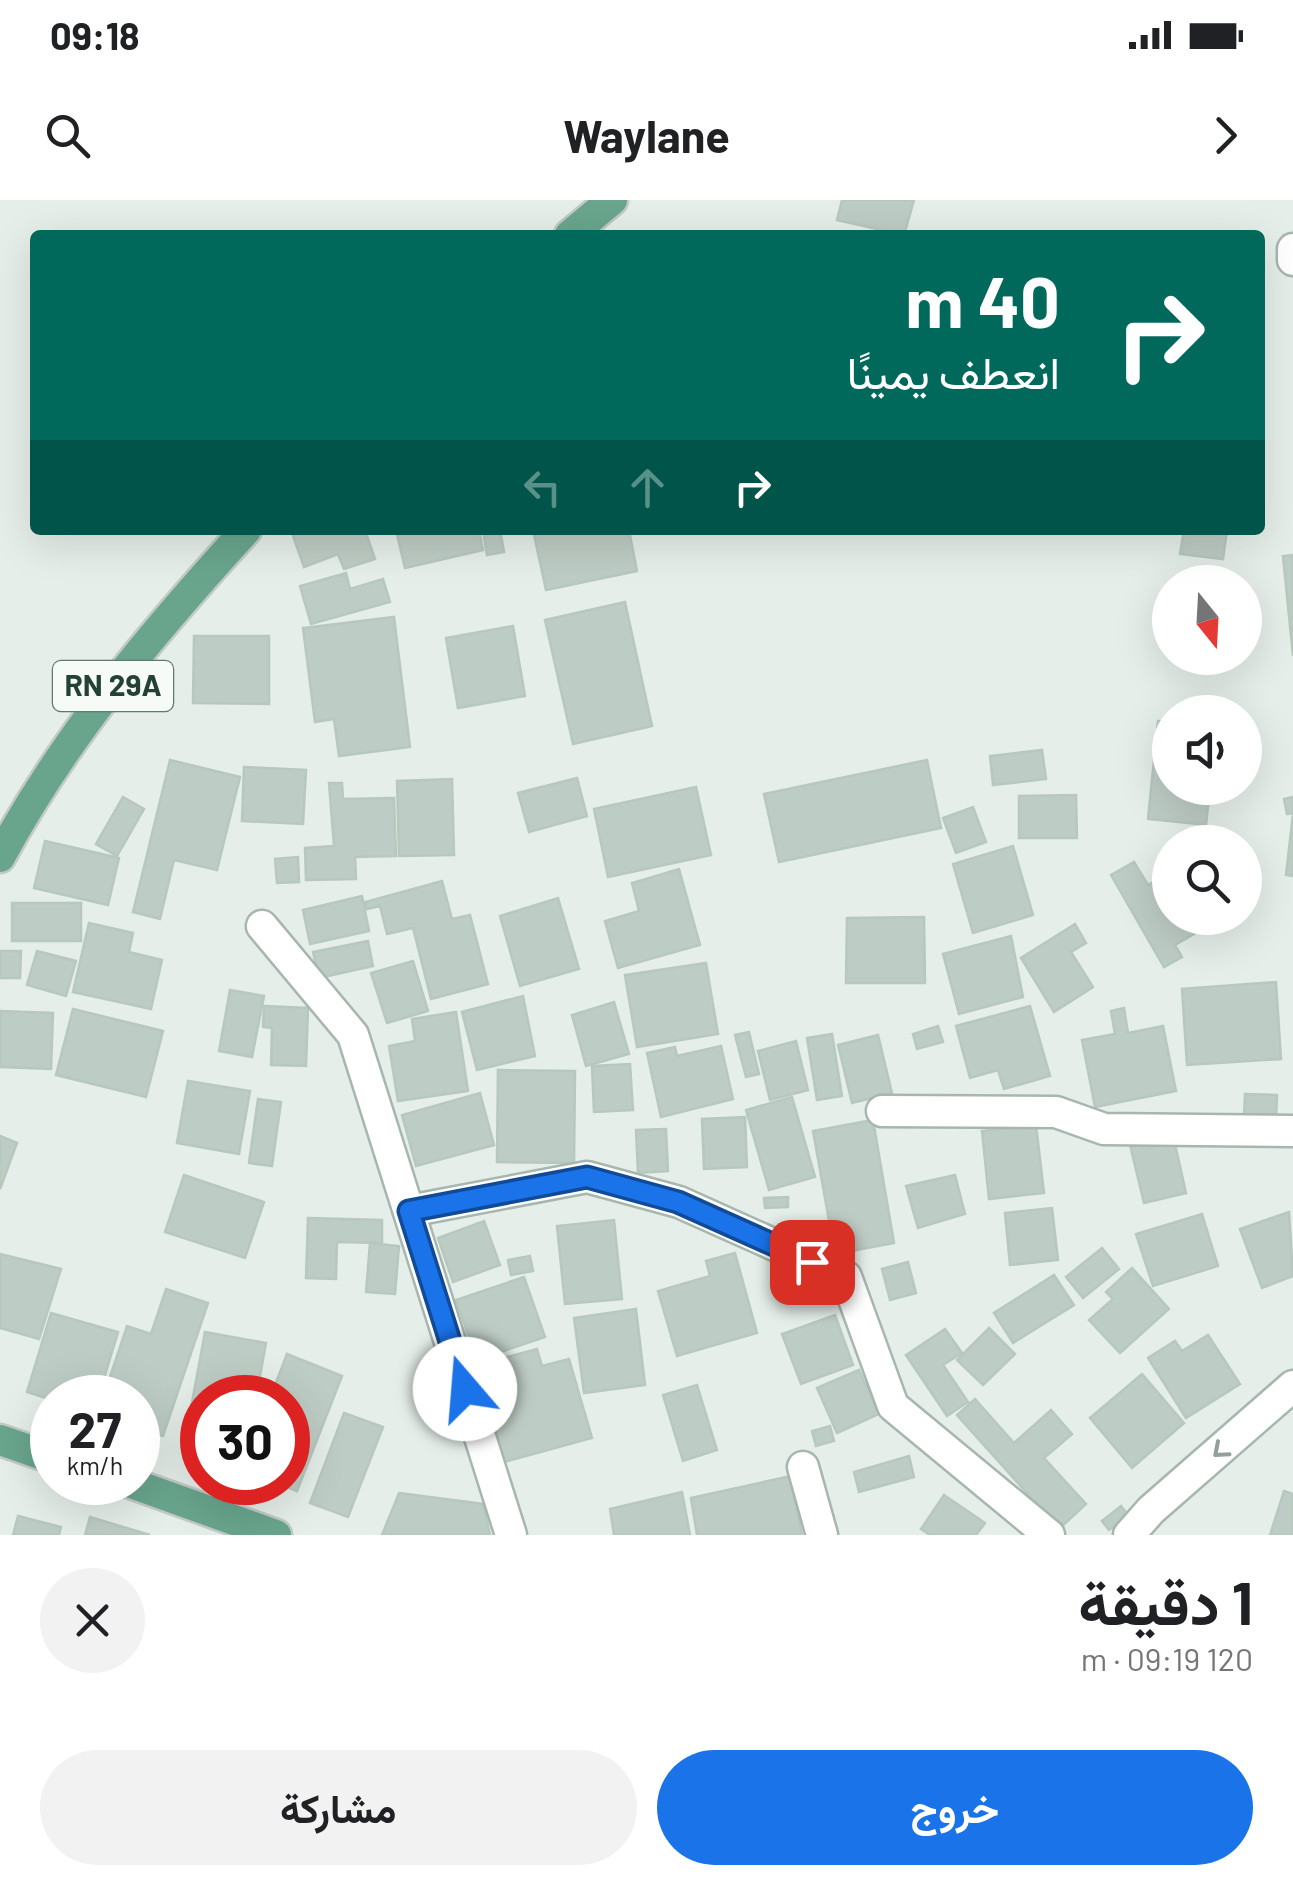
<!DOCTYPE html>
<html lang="ar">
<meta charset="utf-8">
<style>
:root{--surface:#fff;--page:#f2f2f2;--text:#202124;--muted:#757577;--accent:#1a73e8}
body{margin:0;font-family:Barlow,Vazirmatn,sans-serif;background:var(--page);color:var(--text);direction:rtl;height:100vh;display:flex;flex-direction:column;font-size:38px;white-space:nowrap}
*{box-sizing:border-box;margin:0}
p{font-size:32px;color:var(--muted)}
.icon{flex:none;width:55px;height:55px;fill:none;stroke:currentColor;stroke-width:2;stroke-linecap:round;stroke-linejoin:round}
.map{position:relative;height:1335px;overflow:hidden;direction:ltr}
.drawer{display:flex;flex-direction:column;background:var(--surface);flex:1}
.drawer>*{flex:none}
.top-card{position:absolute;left:30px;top:30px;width:1235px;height:305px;border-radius:10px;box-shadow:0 10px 40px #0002;direction:rtl;background:#00695c;color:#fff;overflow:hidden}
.needle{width:65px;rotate:162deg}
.tools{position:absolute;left:1152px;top:365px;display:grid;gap:20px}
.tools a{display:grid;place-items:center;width:110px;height:110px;border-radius:50%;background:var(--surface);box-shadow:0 10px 40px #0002;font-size:50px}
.speed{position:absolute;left:30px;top:1175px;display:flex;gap:20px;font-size:50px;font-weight:700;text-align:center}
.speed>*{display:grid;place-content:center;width:130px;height:130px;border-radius:50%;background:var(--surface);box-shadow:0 10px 40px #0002;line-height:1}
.speed small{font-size:25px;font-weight:400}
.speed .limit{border:15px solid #d22;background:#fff;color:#111}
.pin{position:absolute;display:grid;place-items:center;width:85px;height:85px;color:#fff;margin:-42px;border-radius:20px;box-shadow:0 5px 15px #0006}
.me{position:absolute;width:110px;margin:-55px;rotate:342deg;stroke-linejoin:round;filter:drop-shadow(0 0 8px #0008)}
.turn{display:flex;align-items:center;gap:35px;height:210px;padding:0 40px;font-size:45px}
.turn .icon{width:130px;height:130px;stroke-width:2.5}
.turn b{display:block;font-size:70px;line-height:85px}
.lanes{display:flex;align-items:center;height:95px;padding:0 40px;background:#0003;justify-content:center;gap:50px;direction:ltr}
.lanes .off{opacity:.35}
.round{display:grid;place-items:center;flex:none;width:105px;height:105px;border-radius:52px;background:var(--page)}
.head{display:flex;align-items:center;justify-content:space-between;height:170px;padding:0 40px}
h1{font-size:60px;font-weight:700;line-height:75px}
.action{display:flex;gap:20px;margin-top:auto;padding:20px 40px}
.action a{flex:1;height:115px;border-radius:60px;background:var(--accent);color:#fff;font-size:40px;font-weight:700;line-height:115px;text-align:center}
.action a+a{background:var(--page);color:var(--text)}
.status{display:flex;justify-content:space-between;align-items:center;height:70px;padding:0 50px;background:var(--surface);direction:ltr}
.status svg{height:28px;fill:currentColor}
header{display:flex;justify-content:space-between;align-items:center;height:130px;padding:0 40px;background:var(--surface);font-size:45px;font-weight:700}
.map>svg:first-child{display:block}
.building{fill:#bdccc4;stroke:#b7c8bf;stroke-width:2.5}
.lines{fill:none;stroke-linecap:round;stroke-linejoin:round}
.minor-casing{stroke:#a7b7af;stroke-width:35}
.major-casing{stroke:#c1cac6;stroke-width:35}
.minor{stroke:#fff;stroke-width:30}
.major{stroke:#69a58d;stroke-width:30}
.oneway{stroke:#91a09a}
.route-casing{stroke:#114b97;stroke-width:25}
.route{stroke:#1a73e8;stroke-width:18}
.labels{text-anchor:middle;stroke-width:8;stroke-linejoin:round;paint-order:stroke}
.shield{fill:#f6fbf8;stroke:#627970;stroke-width:2.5}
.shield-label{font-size:30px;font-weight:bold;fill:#234135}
</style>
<div class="status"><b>09:18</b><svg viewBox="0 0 49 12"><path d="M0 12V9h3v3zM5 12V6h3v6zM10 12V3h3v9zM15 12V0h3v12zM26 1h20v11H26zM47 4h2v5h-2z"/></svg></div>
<header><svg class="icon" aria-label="forward" viewBox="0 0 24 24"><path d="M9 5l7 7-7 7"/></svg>Waylane<svg class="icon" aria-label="search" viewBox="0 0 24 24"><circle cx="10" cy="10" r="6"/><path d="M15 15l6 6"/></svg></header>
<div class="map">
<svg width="1293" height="1335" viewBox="0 0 1293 1335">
<rect width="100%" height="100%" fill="#e5eee9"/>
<g class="building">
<polygon points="842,0 914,0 904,35 837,20"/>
<polygon points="291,330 365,330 375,359 344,369 338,354 304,367"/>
<polygon points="396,330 479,330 483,350 405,368"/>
<polygon points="483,330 500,330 504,352 487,355"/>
<polygon points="533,330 629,330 637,371 546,390"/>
<polygon points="1184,330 1227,330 1223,359 1180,354"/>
<polygon points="1293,355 1293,456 1283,356"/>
<polygon points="346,373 350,389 383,379 390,402 311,424 300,386"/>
<polygon points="1198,375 1227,375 1226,382 1198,382"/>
<polygon points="625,402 652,526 573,544 545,420"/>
<polygon points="394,417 410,547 339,556 334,519 315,522 303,428"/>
<polygon points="513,426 525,496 458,508 446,438"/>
<polygon points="194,436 269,436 269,504 193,503"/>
<polygon points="1158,521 1170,522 1170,588 1210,588 1206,625 1148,619"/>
<polygon points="1042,550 1046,579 993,585 990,556"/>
<polygon points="170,560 240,577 217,670 174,660 160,719 133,712"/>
<polygon points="927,560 941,628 779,662 764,594"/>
<polygon points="244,567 306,570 303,624 242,621"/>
<polygon points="577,578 587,616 529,632 518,593"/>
<polygon points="452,579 454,655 399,656 397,581"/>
<polygon points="329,583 342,583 343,599 394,598 396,656 355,657 356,679 306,680 305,648 334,646"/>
<polygon points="696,587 711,655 608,677 594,609"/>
<polygon points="1076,595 1077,638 1019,638 1019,596"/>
<polygon points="123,597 144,609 117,656 96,644"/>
<polygon points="1293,597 1293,613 1287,614 1284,599"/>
<polygon points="973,607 986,642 956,653 943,618"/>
<polygon points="1293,614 1293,676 1286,675"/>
<polygon points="45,641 119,658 108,705 34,688"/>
<polygon points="1013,646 1033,715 973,733 953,664"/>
<polygon points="298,657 299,682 277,683 275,659"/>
<polygon points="1134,662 1148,685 1170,672 1170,718 1200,718 1206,727 1175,745 1182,757 1164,767 1111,675"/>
<polygon points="679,669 700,745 618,768 605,721 639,711 632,683"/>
<polygon points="442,681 452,719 470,715 488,784 431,799 413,728 387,734 380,706 367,709 365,702"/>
<polygon points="362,696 369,731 310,744 303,710"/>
<polygon points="558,698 579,769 520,786 500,716"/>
<rect x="12" y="703" width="69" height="38"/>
<polygon points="924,717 925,783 846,783 847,718"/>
<polygon points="89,723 133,733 129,752 162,760 151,809 73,792"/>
<polygon points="1075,724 1086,743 1071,752 1093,787 1054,812 1021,758"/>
<polygon points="1011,736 1023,797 959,814 943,754"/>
<polygon points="368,741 373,766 319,778 313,752"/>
<polygon points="0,751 21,751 20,778 0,778"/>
<polygon points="37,751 76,761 66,796 27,785"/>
<polygon points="413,761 428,811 387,823 371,773"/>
<polygon points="706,763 718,834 637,847 625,775"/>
<polygon points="1276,782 1281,859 1187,865 1182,789"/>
<polygon points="230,790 264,796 252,857 219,851"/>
<polygon points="523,796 535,856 477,870 462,812"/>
<polygon points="614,802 629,854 586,866 572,815"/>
<polygon points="264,806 308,808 306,866 271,865 272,828 263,827"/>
<polygon points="1030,806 1050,876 1004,889 998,870 970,878 956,826"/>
<polygon points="1124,808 1128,833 1163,826 1176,891 1095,907 1082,840 1115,834 1111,811"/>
<polygon points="73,809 163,831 146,897 56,875"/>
<polygon points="0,811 53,813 51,869 0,867"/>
<polygon points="456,812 468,891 398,901 389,846 415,841 412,819"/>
<polygon points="938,826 943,842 917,849 913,834"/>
<polygon points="749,832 759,874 746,877 735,835"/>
<polygon points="832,834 842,896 817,900 807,838"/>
<polygon points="878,835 892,893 852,903 838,845"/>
<polygon points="796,841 808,890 770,900 758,851"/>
<polygon points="721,846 733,899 661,917 647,853 675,847 677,856"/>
<polygon points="630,864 633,910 594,912 592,866"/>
<polygon points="498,870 575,871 574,963 497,962"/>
<polygon points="188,881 250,891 239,954 177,943"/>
<polygon points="480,893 494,945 416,966 402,915"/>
<polygon points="1245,894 1277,895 1276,919 1244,917"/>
<polygon points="792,897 815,977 769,990 746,910"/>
<polygon points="258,899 281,902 272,966 249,963"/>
<polygon points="745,917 747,967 704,969 702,919"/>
<polygon points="873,920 894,1043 835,1054 813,931"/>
<polygon points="1036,925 1044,993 989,999 982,931"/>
<polygon points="666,929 668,971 638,973 636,930"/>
<polygon points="1173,935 1186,993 1144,1003 1130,945"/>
<polygon points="0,936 17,943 0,989"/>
<polygon points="184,975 264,1002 245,1058 165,1032"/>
<polygon points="955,975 965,1014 918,1028 906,986"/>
<polygon points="788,997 788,1007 765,1008 764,998"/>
<polygon points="1052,1008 1058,1060 1010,1065 1005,1013"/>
<polygon points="1289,1012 1293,1076 1262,1088 1240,1029"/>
<polygon points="1202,1014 1218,1066 1153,1086 1136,1034"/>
<polygon points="308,1018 382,1020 382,1043 337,1042 336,1079 306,1078"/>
<polygon points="614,1020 622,1099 565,1104 557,1026"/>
<polygon points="484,1021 500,1065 453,1082 438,1038"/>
<polygon points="370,1043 399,1046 395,1094 366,1092"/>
<polygon points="1102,1048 1119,1069 1083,1098 1066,1077"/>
<polygon points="735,1053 757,1133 677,1156 658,1091 710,1076 706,1061"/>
<polygon points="0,1054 61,1069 39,1139 0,1128"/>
<polygon points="530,1056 533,1071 511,1075 508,1060"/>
<polygon points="908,1062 916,1093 890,1100 882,1069"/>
<polygon points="1132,1068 1169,1109 1120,1153 1089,1120 1113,1099 1106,1092"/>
<polygon points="1054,1075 1074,1105 1013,1143 994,1113"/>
<polygon points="524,1077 545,1137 477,1160 456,1100"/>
<polygon points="166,1089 208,1103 163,1236 138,1228 138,1198 103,1198 127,1126 151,1134"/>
<polygon points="636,1109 645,1185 584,1193 574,1118"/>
<polygon points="51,1113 118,1132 98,1198 52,1200 27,1192"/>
<polygon points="835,1115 853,1165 801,1184 782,1134"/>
<polygon points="989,1128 1015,1154 983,1185 957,1160"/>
<polygon points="945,1129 962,1153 943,1165 968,1202 947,1216 906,1155"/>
<polygon points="205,1132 266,1143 256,1198 202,1198 202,1249 184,1246"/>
<polygon points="1208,1135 1240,1184 1186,1218 1148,1158 1175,1141 1182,1151"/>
<polygon points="537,1149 542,1166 569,1159 592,1238 504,1262 477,1165"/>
<polygon points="287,1154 342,1176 297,1291 275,1282 288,1282 288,1198 270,1198"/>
<polygon points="859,1170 879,1214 837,1233 817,1188"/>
<polygon points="1142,1174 1184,1223 1132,1268 1090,1218"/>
<polygon points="697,1185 717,1250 683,1261 663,1195"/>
<polygon points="975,1199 1014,1243 1051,1210 1072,1234 1044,1258 1086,1304 1059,1329 957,1215"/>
<polygon points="344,1213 383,1227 348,1317 310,1303"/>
<polygon points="830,1226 834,1241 816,1246 812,1231"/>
<polygon points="909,1256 914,1277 859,1292 854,1272"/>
<polygon points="791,1276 802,1335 697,1335 691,1298"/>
<polygon points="1284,1291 1293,1294 1293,1335 1270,1335"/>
<polygon points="682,1292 690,1335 614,1335 610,1309"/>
<polygon points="399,1293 483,1304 490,1335 382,1335"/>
<polygon points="944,1295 985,1323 976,1335 930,1335 921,1329"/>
<polygon points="1121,1306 1128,1315 1109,1330 1102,1321"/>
<polygon points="18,1316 61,1327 59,1335 13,1335"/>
<polygon points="90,1317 150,1335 85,1335"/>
</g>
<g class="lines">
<g class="minor-casing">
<g id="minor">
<polyline points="1293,49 1293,60"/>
<polyline points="262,726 353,835 511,1335"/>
<polyline points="882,911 1056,912 1104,929 1293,931"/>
<polyline points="409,1011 587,977 679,1002 846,1077 893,1206 1049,1335"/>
<polyline points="803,1267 822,1335"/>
<polyline points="1129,1335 1151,1310 1293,1186"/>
</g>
</g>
<g class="major-casing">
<g id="major">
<polyline points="570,35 612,0"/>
<path d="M 0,657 C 65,536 154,431 246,330"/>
<polyline points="0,1240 52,1258"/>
<polyline points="128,1282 276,1335"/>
</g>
</g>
<use href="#minor" class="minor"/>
<use href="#major" class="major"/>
</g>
<defs><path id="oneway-chevron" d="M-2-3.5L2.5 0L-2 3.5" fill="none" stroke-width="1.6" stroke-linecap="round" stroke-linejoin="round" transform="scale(2.5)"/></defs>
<use class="oneway" href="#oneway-chevron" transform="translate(1220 1251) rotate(139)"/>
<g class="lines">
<g class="route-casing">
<polyline id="route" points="465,1189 409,1011 587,977 678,1002 812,1062"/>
</g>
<use href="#route" class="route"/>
</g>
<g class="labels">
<rect class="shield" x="53" y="461" width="120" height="50" rx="8"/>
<g class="shield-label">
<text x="113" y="496">RN 29A</text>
</g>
</g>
</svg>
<div class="tools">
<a><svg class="needle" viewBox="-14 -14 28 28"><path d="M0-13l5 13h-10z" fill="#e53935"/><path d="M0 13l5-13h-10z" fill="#757577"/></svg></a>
<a><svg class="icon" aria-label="sound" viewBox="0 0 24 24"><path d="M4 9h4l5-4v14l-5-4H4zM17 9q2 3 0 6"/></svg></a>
<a><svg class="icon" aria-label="search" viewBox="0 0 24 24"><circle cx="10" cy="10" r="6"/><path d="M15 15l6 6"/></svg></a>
</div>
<div class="speed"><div>27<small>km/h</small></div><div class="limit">30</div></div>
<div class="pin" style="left:812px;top:1062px;background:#d93025"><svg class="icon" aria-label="arrive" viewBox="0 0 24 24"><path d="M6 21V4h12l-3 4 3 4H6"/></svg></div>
<svg class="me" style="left:465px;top:1189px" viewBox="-20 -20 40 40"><circle r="19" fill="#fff"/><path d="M0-13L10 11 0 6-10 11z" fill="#1a73e8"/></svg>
<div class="top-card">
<div class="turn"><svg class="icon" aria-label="right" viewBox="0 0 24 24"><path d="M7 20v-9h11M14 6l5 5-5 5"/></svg><div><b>40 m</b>انعطف يمينًا</div></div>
<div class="lanes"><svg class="icon off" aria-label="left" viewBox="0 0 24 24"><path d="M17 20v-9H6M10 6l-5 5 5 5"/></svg><svg class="icon off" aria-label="ahead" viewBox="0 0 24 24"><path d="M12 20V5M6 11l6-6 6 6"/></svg><svg class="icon" aria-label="right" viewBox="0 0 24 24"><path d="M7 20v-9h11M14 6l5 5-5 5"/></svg></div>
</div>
</div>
<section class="drawer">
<div class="head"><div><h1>1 دقيقة</h1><p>120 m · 09:19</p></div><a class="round"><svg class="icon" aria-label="close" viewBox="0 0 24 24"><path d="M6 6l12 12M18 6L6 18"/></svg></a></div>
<div class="action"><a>خروج</a><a>مشاركة</a></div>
</section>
